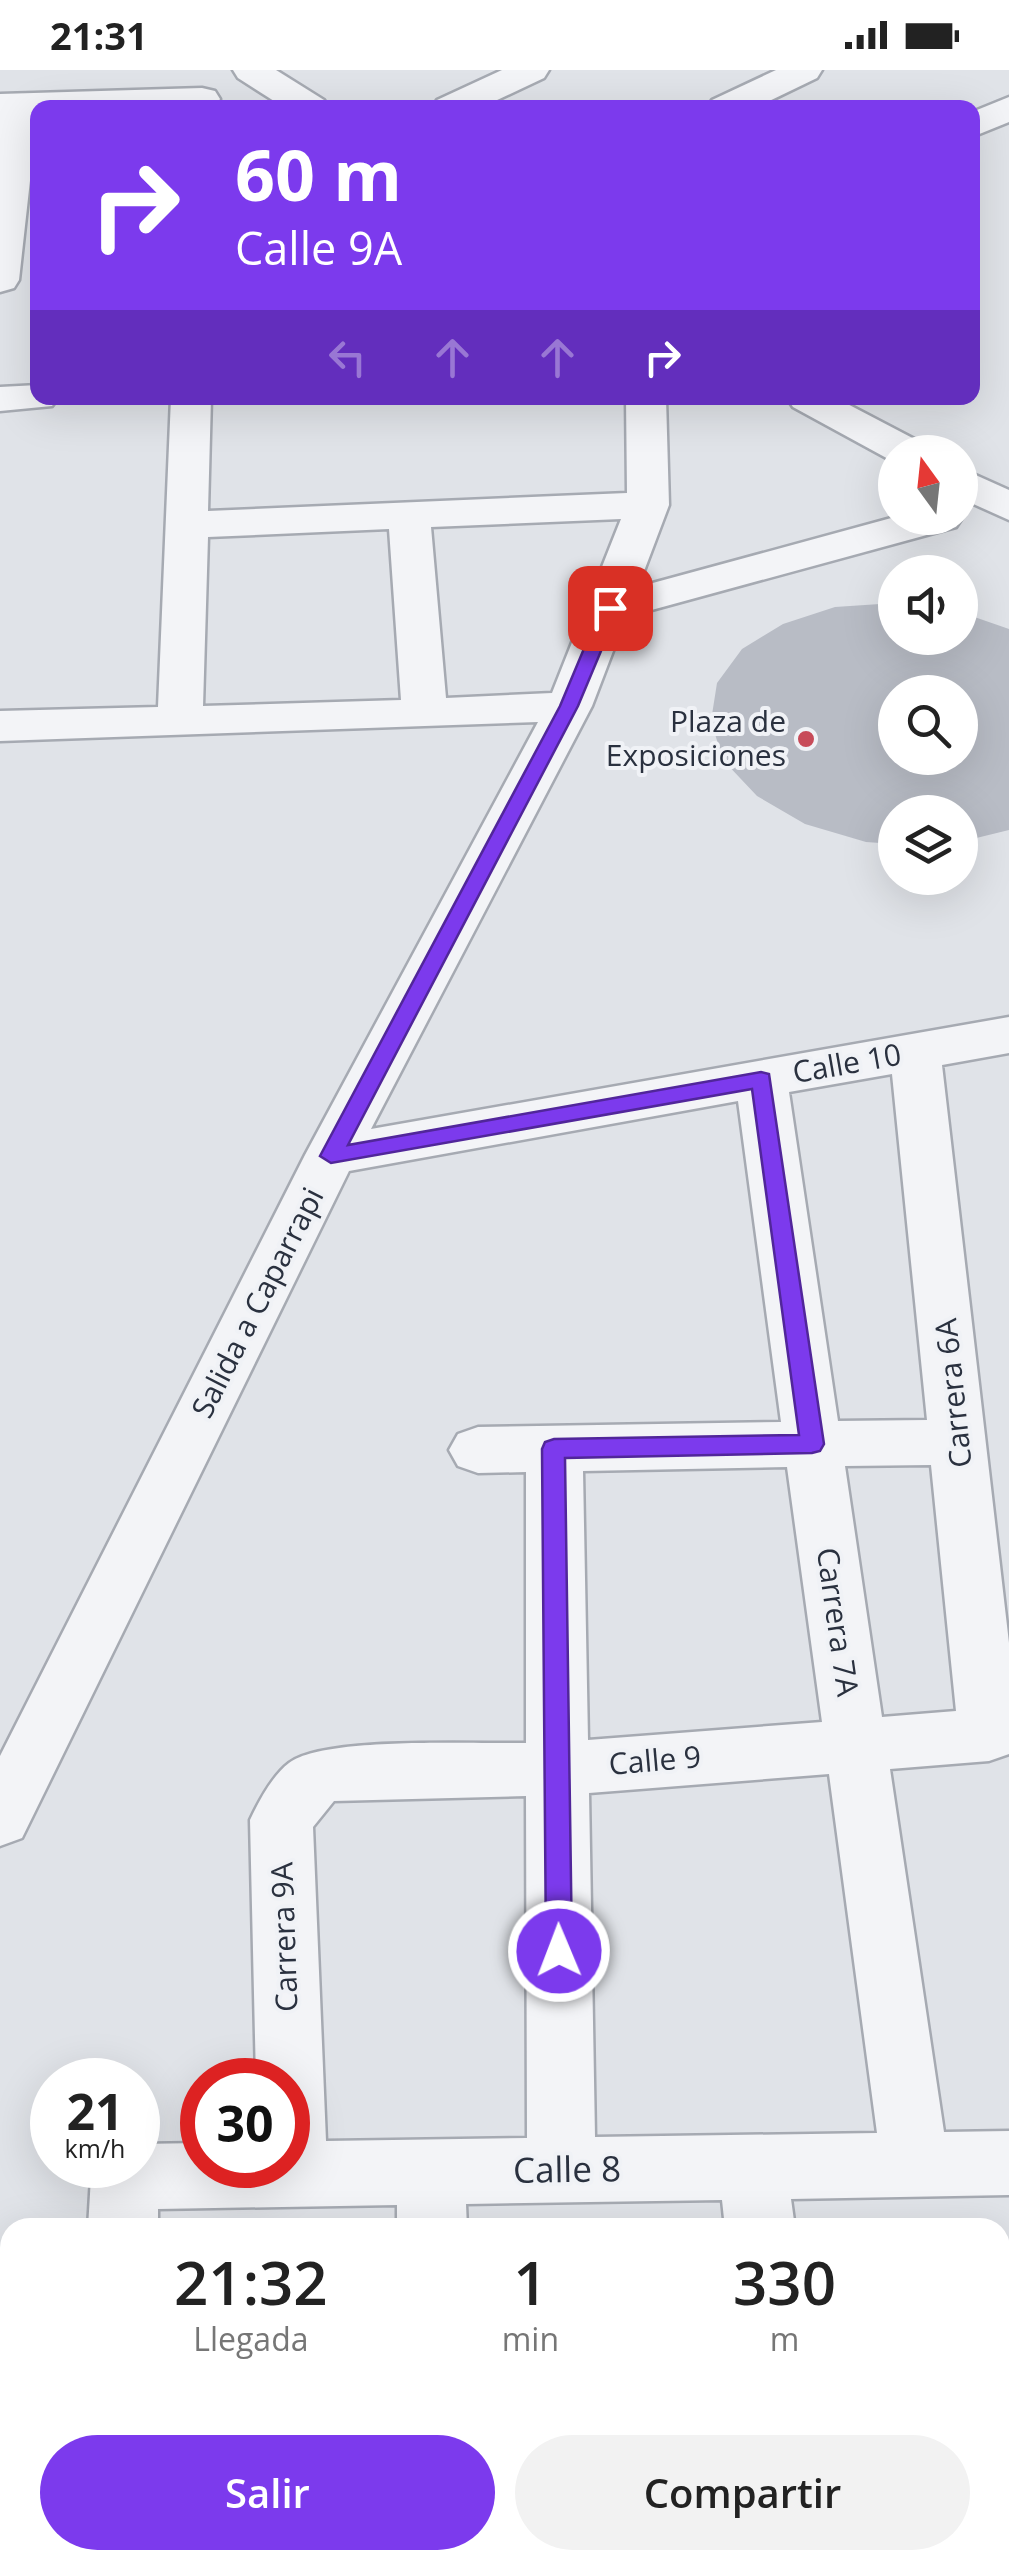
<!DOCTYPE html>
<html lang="es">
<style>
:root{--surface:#fff;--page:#f2f2f2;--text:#222;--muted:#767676;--accent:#7c3aed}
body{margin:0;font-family:"Open Sans",sans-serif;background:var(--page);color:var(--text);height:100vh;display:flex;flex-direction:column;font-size:38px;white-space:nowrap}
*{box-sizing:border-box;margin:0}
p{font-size:32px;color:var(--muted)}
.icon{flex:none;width:55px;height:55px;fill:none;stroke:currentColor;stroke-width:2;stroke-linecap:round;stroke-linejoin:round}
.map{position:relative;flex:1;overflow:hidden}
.panel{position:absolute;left:0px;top:2148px;width:1010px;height:352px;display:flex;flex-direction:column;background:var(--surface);border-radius:30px 30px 0 0;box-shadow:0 10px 40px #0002}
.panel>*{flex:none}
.top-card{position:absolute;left:30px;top:30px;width:950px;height:305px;border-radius:20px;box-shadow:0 10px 40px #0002;background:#7c3aed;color:#fff;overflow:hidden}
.needle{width:65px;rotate:345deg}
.tools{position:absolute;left:878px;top:365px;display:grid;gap:20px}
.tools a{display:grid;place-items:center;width:100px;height:100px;border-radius:50%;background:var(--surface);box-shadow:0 10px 40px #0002;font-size:50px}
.speed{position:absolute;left:30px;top:1988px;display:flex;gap:20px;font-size:50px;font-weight:700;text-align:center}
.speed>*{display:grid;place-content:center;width:130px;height:130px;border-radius:50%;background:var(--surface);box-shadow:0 10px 40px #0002;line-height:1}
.speed small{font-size:25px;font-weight:400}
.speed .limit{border:15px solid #d22;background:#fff;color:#111}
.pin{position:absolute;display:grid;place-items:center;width:85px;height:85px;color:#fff;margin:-42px;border-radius:20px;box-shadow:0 5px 15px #0006}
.me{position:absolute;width:110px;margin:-55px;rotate:359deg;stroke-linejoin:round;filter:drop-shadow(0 0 8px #0008)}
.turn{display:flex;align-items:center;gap:35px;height:210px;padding:0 40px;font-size:45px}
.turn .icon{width:130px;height:130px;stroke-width:2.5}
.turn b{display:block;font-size:70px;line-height:85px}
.lanes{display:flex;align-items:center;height:95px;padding:0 40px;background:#0003;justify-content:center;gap:50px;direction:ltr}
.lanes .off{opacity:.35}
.eta{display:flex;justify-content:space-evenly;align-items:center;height:170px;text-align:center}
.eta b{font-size:60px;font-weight:600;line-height:70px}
.button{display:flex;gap:20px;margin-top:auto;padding:20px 40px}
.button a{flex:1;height:115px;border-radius:60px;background:var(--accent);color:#fff;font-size:40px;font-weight:600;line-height:115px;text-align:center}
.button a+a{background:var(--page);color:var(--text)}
.status{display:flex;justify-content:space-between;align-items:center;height:70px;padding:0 50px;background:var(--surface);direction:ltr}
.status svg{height:28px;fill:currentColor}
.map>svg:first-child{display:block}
.building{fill:#b8bcc5;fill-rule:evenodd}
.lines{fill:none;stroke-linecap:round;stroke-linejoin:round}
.minor-casing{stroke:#a6aab2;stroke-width:5}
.minor{fill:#f3f4f7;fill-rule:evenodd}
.route{fill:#7c3aed;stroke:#51269a;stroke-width:2.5}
.poi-dot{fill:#c74b59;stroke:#f0f2f6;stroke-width:4}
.labels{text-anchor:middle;stroke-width:8;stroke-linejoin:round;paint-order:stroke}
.poi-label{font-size:30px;fill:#2a313f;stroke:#f0f2f6;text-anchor:end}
.street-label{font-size:30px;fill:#2a313f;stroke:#f0f2f6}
.near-street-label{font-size:35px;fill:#2a313f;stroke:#f0f2f6}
</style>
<div class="status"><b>21:31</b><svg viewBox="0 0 49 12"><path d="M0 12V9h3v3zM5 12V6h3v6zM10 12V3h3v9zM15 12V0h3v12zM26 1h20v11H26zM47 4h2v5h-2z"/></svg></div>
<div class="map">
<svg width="1009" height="2499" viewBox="0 0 1009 2499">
<rect width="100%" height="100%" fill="#e0e3e8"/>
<path class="building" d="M 895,533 L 895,568 L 960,568 L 960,542 L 1009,559 L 1009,760 L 960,772 L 960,742 L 895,742 L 895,774 L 866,772 L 805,754 L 757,726 L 723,690 L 711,651 L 717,613 L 742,579 L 783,554 L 835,537 ZM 895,622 L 960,622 L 960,688 L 895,688 Z"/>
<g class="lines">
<g class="minor-casing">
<g id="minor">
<polygon points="233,0 276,0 324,30 329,38 285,38 238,8"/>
<polygon points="502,0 549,0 544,8 480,38 432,38 437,30"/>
<polygon points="776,0 822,0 817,8 755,38 707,38 712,30"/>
<polygon points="202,18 215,21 220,29 215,37 38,38 19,210 14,218 0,222 0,24"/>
<polygon points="1009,27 1009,52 972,67 972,42"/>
<polygon points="38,315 38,328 58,328 52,336 0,341 0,317"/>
<path d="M 171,328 L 211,328 L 208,441 L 627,423 L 626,328 L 666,328 L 669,435 L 638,517 L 895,447 L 960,445 L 962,448 L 956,457 L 626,547 L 592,636 L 371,1059 L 1009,947 L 1009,983 L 942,995 L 1009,1573 L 1009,1684 L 989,1691 L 890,1699 L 944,2062 L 1009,2061 L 1009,2125 L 791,2129 L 795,2158 L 725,2158 L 722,2130 L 466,2134 L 467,2158 L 397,2158 L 397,2135 L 158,2139 L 158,2158 L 88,2158 L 91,2107 L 96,2095 L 138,2095 L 138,2074 L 202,2073 L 202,2095 L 288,2095 L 288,2010 L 256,2010 L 250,1750 C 259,1731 272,1706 289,1693 C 323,1666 477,1674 526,1673 L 526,1402 L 478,1403 L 458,1396 L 449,1380 L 458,1364 L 478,1357 L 781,1352 L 738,1031 L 349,1101 L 22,1768 L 0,1776 L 0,1686 L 305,1085 L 538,652 L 0,671 L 0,641 L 158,637 ZM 621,449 L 552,623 L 446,628 L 431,457 ZM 389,459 L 401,630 L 203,636 L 208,467 ZM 892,1004 L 927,1350 L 838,1351 L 789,1022 ZM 931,1395 L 956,1641 L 882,1647 L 845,1396 ZM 787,1397 L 822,1652 L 588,1670 L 583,1401 ZM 829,1704 L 877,2063 L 595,2067 L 589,1723 ZM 526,1726 L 527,2068 L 326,2071 L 313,1757 L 334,1731 Z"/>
<polygon points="787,328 836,328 922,373 928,382 895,382 892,391 793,337"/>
<polygon points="960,398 1009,420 1009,450 960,428"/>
<polygon points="73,2490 147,2490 146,2499 72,2499"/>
<rect x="411" y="2490" width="74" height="9"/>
<polygon points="768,2490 842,2490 843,2499 769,2499"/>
</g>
</g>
<use href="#minor" class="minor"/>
</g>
<polygon class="route" points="610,532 619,538 578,636 348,1075 761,1002 769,1004 824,1374 820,1381 812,1383 565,1388 572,1881 568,1890 559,1893 550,1890 546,1881 542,1379 545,1372 554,1369 799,1365 752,1019 331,1093 320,1086 560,636 601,538"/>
<circle class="poi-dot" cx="806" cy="669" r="10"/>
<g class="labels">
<g class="poi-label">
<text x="786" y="662">Plaza de<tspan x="786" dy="34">Exposiciones</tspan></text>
</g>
<g class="street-label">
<text transform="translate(847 994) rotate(-10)" y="10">Calle 10</text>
<text transform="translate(258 1233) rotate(-63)" y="10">Salida a Caparrapi</text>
<text transform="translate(954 1323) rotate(-96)" y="10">Carrera 6A</text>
<text transform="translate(837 1552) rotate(82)" y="10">Carrera 7A</text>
<text transform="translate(655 1691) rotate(-5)" y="10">Calle 9</text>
<text transform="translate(285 1867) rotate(-92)" y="10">Carrera 9A</text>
</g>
<g class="near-street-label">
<text transform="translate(567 2100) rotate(-1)" y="12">Calle 8</text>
</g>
</g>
</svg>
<div class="tools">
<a><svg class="needle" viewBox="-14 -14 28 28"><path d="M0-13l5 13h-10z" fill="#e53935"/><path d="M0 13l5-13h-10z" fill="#767676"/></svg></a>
<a><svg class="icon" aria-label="sound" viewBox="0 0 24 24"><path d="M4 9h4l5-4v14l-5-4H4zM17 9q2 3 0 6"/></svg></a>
<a><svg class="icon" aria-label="search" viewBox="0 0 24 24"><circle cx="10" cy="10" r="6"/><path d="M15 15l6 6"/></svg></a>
<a><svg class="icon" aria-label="layers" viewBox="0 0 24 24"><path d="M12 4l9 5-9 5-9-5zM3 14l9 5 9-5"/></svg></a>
</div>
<div class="speed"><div>21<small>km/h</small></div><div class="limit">30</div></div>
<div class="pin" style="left:610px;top:538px;background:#d93025"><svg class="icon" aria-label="arrive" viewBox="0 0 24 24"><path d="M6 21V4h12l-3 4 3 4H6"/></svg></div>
<svg class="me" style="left:559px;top:1881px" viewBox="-20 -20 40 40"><circle r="17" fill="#7c3aed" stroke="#fff" stroke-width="3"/><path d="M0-11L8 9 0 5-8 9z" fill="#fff"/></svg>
<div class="top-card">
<div class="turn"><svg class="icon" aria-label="right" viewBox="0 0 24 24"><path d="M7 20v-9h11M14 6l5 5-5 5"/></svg><div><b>60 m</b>Calle 9A</div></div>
<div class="lanes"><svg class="icon off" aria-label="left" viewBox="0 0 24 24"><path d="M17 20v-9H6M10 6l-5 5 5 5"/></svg><svg class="icon off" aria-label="ahead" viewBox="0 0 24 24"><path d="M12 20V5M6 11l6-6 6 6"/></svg><svg class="icon off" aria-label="ahead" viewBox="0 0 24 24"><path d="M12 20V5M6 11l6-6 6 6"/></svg><svg class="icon" aria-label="right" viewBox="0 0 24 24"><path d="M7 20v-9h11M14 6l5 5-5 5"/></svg></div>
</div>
<section class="panel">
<div class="eta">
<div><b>21:32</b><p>Llegada</p></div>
<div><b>1</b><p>min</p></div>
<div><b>330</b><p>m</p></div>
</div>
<div class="button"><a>Salir</a><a>Compartir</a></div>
</section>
</div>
